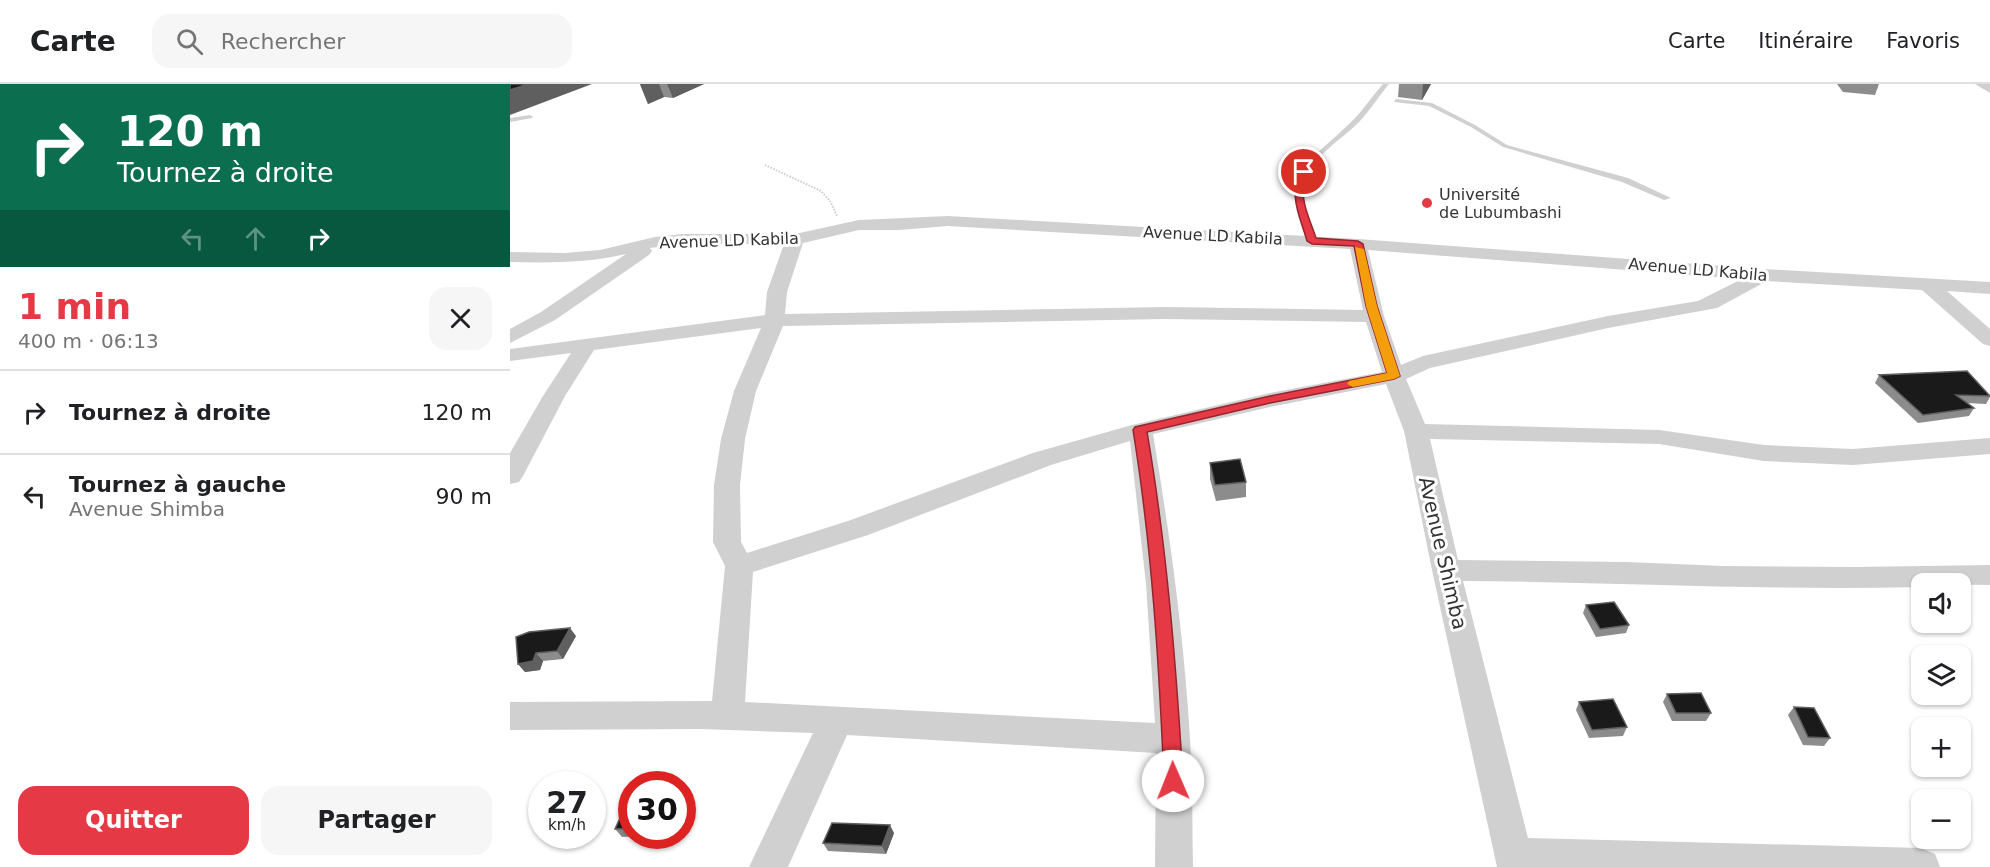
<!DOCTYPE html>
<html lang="fr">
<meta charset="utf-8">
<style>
:root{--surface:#fff;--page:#f6f6f6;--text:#202124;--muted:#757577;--line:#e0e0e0;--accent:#e63946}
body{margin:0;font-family:"DejaVu Sans",sans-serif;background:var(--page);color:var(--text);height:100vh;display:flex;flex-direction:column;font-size:22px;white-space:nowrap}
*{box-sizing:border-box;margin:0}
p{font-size:20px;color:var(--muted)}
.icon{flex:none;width:33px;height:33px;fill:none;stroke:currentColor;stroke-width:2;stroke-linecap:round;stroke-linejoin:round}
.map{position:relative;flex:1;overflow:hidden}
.drawer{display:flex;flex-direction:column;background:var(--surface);width:510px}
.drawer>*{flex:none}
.guide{background:#0b6e4f;color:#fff;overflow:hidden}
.fabs{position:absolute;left:1401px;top:489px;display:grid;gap:12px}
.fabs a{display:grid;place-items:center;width:60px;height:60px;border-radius:12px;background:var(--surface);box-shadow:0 2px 4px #0004;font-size:30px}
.speed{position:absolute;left:18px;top:687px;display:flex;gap:12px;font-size:30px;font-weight:700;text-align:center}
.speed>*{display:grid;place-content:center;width:78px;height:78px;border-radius:50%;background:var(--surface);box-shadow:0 2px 4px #0004;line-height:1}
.speed small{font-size:15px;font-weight:400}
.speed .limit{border:9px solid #d22;background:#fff;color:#111}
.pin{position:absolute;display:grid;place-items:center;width:51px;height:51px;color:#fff;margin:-26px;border:3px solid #fff;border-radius:50%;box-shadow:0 2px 6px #0007}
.me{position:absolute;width:66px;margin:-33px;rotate:359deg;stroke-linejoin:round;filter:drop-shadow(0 0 4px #0008)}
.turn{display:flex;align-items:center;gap:21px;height:126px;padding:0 18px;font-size:27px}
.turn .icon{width:78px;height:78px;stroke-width:2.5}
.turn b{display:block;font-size:42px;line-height:51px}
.lanes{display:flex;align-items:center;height:57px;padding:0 18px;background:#0003;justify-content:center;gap:30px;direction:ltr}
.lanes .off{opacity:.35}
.round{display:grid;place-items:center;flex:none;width:63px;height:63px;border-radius:18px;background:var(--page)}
.overview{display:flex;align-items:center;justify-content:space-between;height:102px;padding:0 18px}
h1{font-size:36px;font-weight:800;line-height:45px;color:var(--accent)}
.cta{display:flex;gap:12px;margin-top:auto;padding:12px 18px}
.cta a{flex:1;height:69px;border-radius:18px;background:var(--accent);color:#fff;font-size:24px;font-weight:800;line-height:69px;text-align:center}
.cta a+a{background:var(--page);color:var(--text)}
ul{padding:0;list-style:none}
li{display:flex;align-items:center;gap:18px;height:84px;padding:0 18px;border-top:2px solid var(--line)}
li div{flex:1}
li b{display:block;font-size:22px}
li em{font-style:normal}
header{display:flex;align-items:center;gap:36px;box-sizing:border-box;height:84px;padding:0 30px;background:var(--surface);border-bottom:2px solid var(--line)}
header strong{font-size:28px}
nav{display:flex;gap:33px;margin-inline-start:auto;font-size:21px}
.search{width:420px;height:54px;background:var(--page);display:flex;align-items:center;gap:15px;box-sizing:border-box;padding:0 21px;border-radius:18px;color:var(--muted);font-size:22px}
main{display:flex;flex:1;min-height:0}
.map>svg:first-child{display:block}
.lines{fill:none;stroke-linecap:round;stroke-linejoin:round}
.path{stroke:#cdcdcd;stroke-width:2;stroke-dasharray:1.5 1.5;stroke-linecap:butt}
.lane{fill:#d0d0d0;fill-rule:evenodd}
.street{fill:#d0d0d0;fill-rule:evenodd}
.wall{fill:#8c8c8c}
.shaded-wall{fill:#5f5f5f}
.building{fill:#1a1a1a;stroke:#5f5f5f;stroke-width:1.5}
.route{fill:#e63946;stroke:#96252e;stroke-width:1.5}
.slow{fill:#f59e0b}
.poi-dot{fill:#e63946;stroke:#fff;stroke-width:2}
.labels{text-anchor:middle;stroke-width:6;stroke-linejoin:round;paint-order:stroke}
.far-poi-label{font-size:16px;fill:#333;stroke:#fff;text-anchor:start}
.far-street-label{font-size:16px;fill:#333;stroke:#fff}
.street-label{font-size:20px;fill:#333;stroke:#fff}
</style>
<header>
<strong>Carte</strong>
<div class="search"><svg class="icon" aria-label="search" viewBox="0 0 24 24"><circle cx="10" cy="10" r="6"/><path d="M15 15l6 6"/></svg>Rechercher</div>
<nav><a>Carte</a><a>Itinéraire</a><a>Favoris</a></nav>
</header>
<main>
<section class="drawer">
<div class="guide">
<div class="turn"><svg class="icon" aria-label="right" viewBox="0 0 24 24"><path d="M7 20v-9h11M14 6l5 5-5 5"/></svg><div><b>120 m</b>Tournez à droite</div></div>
<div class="lanes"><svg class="icon off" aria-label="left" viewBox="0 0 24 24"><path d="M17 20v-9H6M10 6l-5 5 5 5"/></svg><svg class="icon off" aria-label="ahead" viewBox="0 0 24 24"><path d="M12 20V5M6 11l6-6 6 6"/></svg><svg class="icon" aria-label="right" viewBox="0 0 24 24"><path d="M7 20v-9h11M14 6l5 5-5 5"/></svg></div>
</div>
<div class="overview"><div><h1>1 min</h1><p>400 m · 06:13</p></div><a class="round"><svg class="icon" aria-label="close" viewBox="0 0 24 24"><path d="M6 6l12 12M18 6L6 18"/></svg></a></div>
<ul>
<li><svg class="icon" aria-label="right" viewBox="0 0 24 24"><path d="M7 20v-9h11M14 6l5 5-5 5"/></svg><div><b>Tournez à droite</b></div><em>120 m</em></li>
<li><svg class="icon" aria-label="left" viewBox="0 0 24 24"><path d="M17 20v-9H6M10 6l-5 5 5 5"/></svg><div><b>Tournez à gauche</b><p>Avenue Shimba</p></div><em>90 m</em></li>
</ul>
<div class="cta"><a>Quitter</a><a>Partager</a></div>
</section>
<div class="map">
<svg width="1480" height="783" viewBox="0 0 1480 783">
<rect width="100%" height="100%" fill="#fff"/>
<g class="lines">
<polyline class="path" points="255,81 311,107 320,117 327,132"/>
<g class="lane">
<path d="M 873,0 L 879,0 C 869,12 861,25 850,37 C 832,56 797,75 792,103 C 788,121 801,141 806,157 L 799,159 C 766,90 795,83 840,39 C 853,27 861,13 873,0 Z"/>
<polygon points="886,15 922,19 965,41 997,61 1118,94 1161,114 1154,116 1112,98 993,63 961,43 919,22 884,18"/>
<polygon points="20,31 23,33 22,34 0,38 0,34"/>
</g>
<g class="street">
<polygon points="1465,0 1480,0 1480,9"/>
<path d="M 438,132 L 848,155 L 1254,185 L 1480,198 L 1480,210 L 1437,207 L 1480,245 L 1480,262 L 1473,260 L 1412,206 L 1257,197 L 1207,224 L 1098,244 L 920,284 L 896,295 L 915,340 L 1149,346 L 1254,361 L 1343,365 L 1480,354 L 1480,370 L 1343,381 L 1254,377 L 1149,360 L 920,355 L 948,476 L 1116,478 L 1214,482 L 1346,483 L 1480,481 L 1480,501 L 1412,500 L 1412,503 C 1259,507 1106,498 953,497 L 1018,754 L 1411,764 L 1425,770 L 1430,783 L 987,783 L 922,486 L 894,347 L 876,300 L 760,323 L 643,350 C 660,451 674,553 680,655 C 683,697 682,740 683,783 L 645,783 L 646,669 L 337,651 L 278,783 L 239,783 L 303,649 L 191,645 L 0,646 L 0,618 L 202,617 L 215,482 L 203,458 L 204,401 L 211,355 L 224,307 L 251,244 L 84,266 L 55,312 L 13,392 L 9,398 L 0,400 L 0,369 L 33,312 L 61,269 L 0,277 L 0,265 L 255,231 L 257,208 L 274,160 L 173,160 L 140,164 L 142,167 L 139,171 L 45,236 L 0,259 L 0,245 L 31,228 L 116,170 C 77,179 40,179 0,178 L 0,168 L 55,169 L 90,166 L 145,153 L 173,150 L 285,150 L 349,136 ZM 438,142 L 840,165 L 853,226 L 655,223 L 275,230 L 277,208 L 293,159 L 349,146 L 389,146 ZM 858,166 L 1232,195 L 1188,217 L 1098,232 L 913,272 L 891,281 L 874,232 ZM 655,235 L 856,238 L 872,288 L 760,309 L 622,341 L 523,369 L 338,437 L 237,469 L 231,458 L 230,401 L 235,355 L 246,307 L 273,242 ZM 620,357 L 636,500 L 645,639 L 235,618 L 243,488 L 358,451 L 541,381 Z"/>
</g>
</g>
<g class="wall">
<polygon points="130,0 194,0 163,14 154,13 138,20"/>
<polygon points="889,0 921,0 912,16 888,13"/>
<polygon points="1327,0 1369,0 1365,11 1333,8"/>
<polygon points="1369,291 1480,311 1480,313 1476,320 1457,319 1464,324 1459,332 1408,339 1365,299"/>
<polygon points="700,379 736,398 736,413 706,417 700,395"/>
<polygon points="1076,521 1119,541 1116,549 1086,553 1073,529"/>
<polygon points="19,548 66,552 53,575 33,577 30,586 15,588 8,580"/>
<polygon points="1157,610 1201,629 1196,637 1162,637 1153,618"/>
<polygon points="1069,618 1117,643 1113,652 1079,654 1066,626"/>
<polygon points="1284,623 1320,654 1314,662 1293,661 1278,631"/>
<polygon points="122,721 122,752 134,752 112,753 105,745"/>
<polygon points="384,749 376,770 318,767 313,759"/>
</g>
<g class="shaded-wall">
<polygon points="18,0 82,0 0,31 0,6"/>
<polygon points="130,0 149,0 154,13 138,20"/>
<polygon points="157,0 194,0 163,14"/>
<polygon points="913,0 921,0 912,16"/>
<polygon points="60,544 66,552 53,575 47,567"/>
<polygon points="26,569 33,577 30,586 15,588 8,580"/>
<polygon points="380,741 384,749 376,770 372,762"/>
</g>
<g class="building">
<polygon points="0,0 18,0 0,6"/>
<polygon points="1457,287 1480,312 1446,311 1464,324 1413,331 1369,291"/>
<polygon points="730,375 736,398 705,401 700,379"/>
<polygon points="1104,518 1119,541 1090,545 1076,521"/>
<polygon points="60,544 47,567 26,569 23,577 8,580 6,553 19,548"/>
<polygon points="1191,609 1201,629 1166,629 1157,610"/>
<polygon points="1103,615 1117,643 1082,646 1069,618"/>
<polygon points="1284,623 1304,624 1320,654 1298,653"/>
<polygon points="116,721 122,721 122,744 105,745"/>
<polygon points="322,739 380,741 372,762 313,759"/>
</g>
<path class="route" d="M 791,87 L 798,88 C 787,114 798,129 806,154 L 848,157 L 853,160 L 867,222 L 890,292 L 884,295 L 760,319 L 637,348 C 657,464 666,580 673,697 L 670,703 L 663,706 L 657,703 L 654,697 C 649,579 642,463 623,346 L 625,343 L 760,312 L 877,289 L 856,222 L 844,162 L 802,160 L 797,157 C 790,132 778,111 791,87 Z"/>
<polygon class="slow" points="845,163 854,165 867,222 890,292 884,295 843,303 837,300 839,297 877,289 856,222"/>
<circle class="poi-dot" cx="917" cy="119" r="6"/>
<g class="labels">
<g class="far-poi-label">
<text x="929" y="116">Université<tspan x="929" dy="18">de Lubumbashi</tspan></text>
</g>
<g class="far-street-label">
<text transform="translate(703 151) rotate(3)" y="6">Avenue LD Kabila</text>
<text transform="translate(219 156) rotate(-2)" y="6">Avenue LD Kabila</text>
<text transform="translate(1188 185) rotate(5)" y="6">Avenue LD Kabila</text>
</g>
<g class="street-label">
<text transform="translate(933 469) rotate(77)" y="7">Avenue Shimba</text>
</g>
</g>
</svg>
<div class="fabs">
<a><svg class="icon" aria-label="sound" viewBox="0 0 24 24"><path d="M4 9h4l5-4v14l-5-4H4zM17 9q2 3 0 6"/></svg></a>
<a><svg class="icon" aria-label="layers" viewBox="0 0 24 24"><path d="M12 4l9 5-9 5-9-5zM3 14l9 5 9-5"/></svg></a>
<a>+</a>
<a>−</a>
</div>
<div class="speed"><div>27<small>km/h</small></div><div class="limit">30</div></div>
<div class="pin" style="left:794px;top:88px;background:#d93025"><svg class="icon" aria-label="arrive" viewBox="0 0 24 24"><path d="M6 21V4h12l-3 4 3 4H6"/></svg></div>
<svg class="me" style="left:663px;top:697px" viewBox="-20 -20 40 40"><circle r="19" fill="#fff"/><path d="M0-13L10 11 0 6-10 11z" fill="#e63946"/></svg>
</div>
</main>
